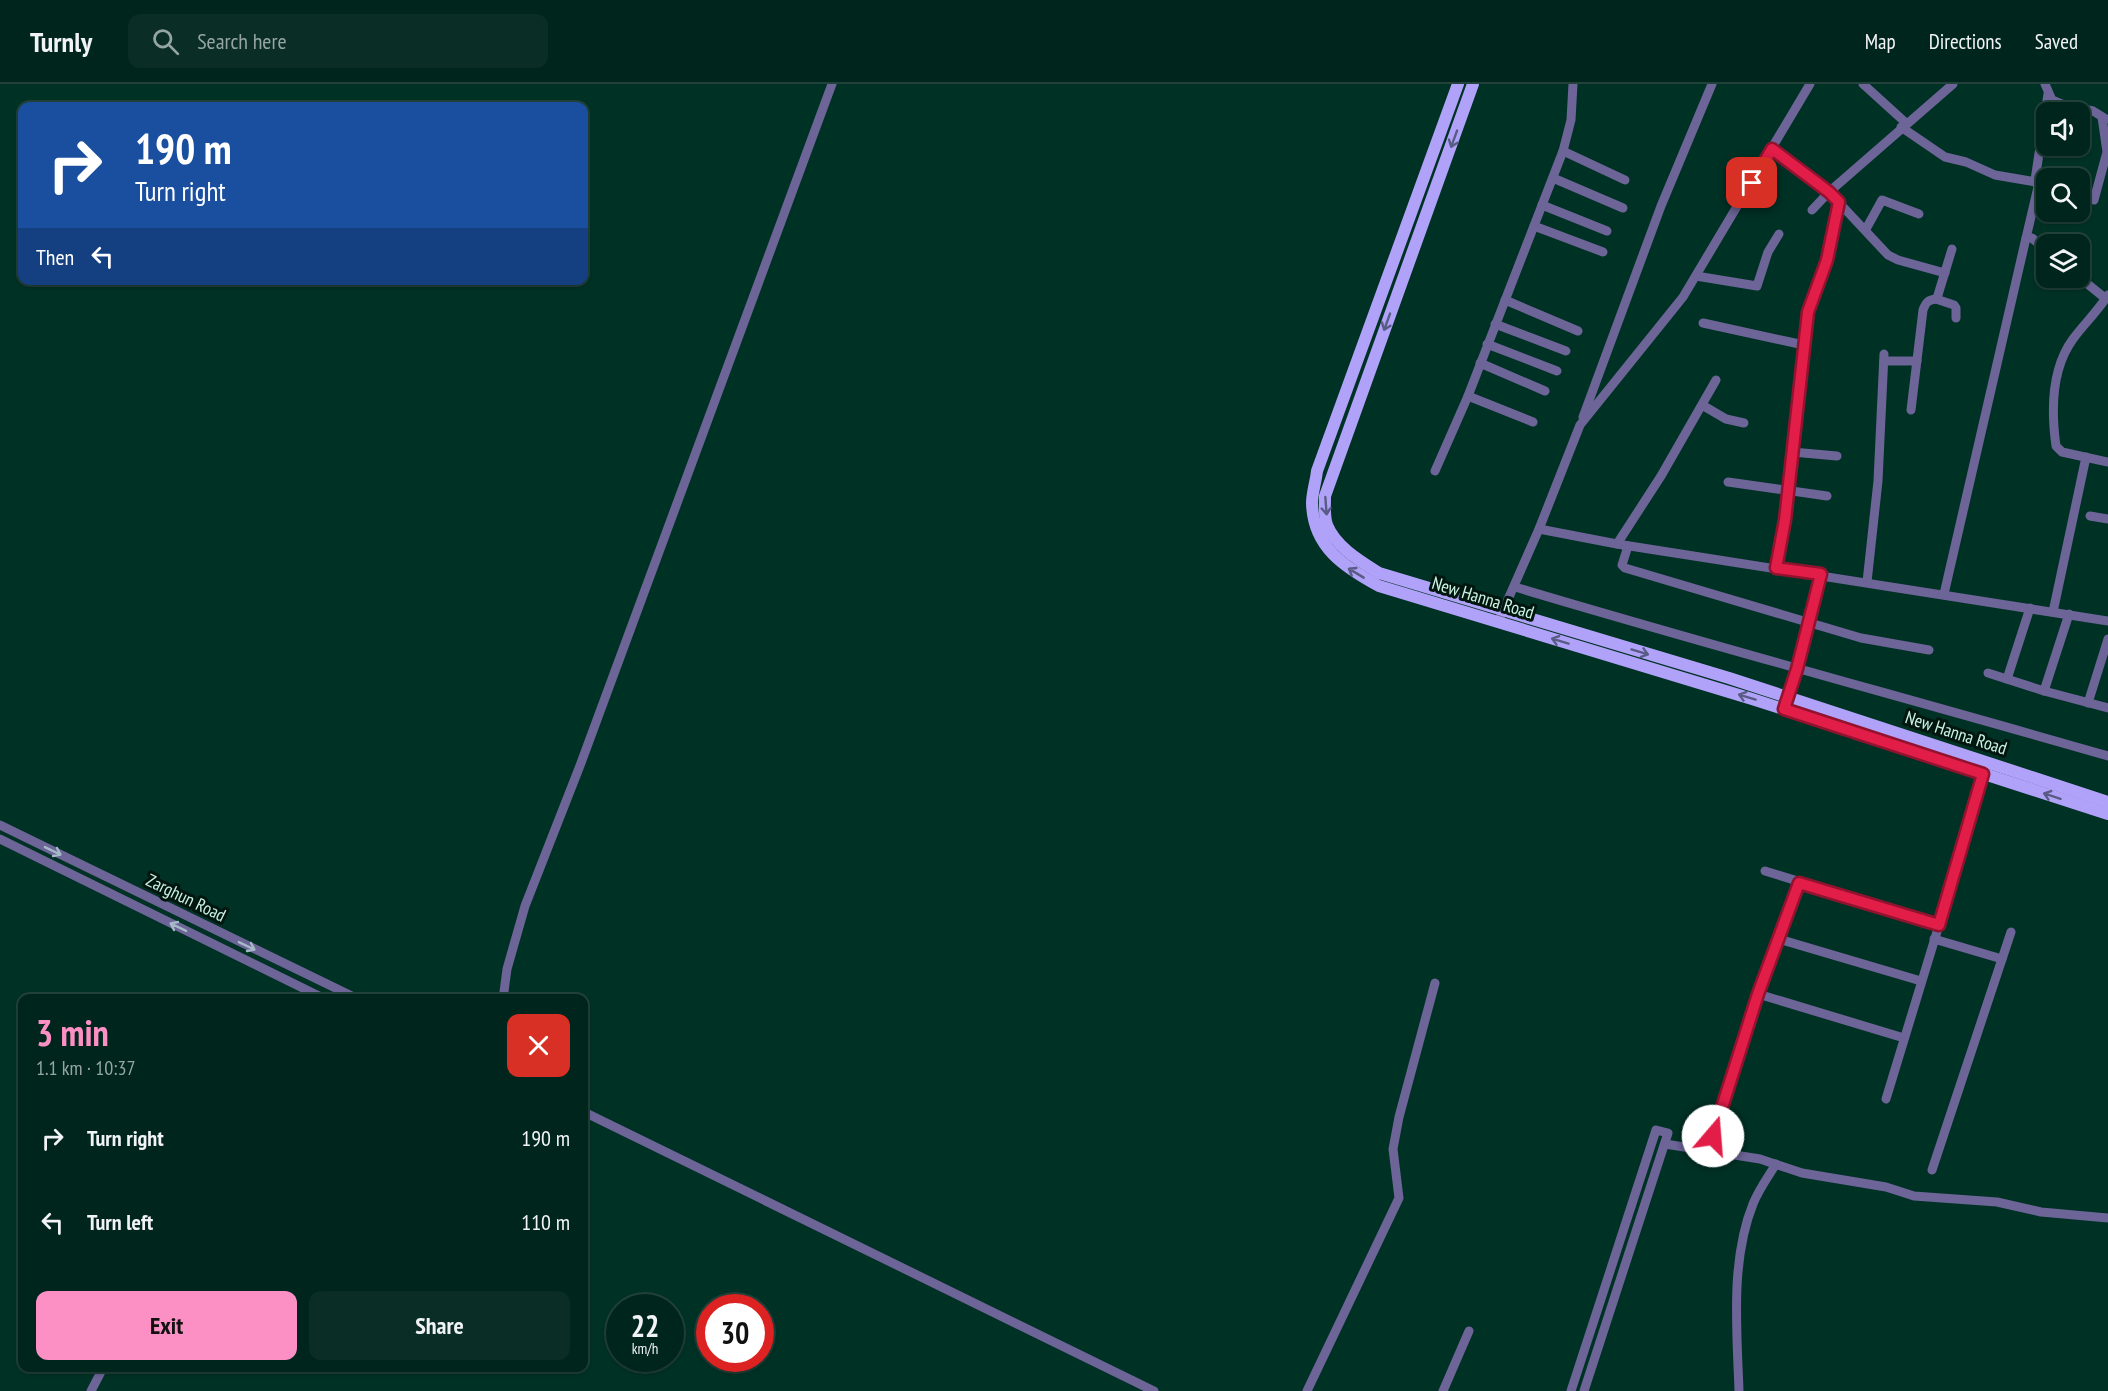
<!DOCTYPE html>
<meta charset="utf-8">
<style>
:root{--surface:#00251c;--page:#0a2d25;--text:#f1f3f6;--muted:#95a5a3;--line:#22423b;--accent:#fc8fc3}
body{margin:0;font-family:"PT Sans Narrow",sans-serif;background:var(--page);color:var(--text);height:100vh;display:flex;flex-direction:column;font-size:22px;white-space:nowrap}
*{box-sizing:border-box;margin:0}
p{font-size:20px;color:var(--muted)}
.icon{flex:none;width:33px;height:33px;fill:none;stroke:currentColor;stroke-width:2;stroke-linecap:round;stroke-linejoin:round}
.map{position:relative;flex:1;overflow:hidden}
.drawer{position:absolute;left:18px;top:910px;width:570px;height:378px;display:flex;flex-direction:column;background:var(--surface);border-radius:12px;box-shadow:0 2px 4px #0004,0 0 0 2px var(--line)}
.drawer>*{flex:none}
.banner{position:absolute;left:18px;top:18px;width:570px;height:183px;border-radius:12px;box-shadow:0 2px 4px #0004,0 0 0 2px var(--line);background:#1a4fa0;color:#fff;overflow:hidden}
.tools{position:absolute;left:2036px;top:18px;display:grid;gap:12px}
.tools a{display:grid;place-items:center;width:54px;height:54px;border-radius:12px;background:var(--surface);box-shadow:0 2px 4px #0004,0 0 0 2px var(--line);font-size:30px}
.speed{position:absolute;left:606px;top:1210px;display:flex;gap:12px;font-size:30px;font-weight:700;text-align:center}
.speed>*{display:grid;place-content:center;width:78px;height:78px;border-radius:50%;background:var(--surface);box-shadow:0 2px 4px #0004,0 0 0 2px var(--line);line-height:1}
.speed small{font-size:15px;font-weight:400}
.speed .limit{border:9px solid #d22;background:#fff;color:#111}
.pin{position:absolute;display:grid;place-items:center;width:51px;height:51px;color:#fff;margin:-26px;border-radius:12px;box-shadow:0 3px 9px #0006}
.me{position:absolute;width:66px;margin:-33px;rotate:18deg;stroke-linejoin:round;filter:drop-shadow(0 0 4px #0008)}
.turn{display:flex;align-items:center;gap:21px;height:126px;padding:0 18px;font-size:27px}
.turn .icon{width:78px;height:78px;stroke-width:2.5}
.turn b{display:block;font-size:42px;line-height:51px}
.then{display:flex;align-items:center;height:57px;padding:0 18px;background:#0003;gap:12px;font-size:22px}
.round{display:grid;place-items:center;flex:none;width:63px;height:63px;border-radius:12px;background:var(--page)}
.summary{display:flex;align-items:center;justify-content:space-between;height:102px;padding:0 18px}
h1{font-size:36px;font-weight:700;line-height:45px;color:var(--accent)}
.button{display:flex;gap:12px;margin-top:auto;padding:12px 18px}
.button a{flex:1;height:69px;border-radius:12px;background:var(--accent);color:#111;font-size:24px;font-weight:700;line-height:69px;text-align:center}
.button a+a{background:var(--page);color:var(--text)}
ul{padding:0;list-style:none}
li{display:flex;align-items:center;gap:18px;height:84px;padding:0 18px}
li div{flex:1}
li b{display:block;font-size:22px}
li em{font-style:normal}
header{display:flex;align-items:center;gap:36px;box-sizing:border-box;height:84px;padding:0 30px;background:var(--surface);border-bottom:2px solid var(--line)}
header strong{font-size:28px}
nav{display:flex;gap:33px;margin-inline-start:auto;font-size:21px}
.search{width:420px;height:54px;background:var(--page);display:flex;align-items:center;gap:15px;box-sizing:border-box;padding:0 21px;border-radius:12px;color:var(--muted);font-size:22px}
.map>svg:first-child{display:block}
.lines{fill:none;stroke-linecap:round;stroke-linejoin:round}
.minor{stroke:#6d6498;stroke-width:9}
.major{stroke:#b1a2f9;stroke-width:12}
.oneway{stroke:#585c84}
.oneway2{stroke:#a5bac6}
.route-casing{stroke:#92132f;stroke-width:15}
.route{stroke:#e11d48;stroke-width:10}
.labels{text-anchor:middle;stroke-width:6;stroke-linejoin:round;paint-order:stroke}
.street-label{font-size:18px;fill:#cbf3e4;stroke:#00160f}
</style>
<header>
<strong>Turnly</strong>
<div class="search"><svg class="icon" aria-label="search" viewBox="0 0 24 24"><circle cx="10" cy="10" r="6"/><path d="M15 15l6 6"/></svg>Search here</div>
<nav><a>Map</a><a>Directions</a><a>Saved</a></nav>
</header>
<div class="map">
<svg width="2108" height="1307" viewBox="0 0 2108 1307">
<rect width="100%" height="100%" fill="#003125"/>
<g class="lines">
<g class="minor">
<polyline points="1863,0 1906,39"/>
<polyline points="2045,0 2052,16 2064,21 2093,27 2106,35"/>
<polyline points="1901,43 1945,73 1966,78 1995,91 2036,98"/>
<polyline points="1772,65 1829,108 1888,171 1898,176 1945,189"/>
<polyline points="1563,67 1625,96"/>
<polyline points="1553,94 1623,124"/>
<polyline points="2094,116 2107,68 2102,33"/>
<polyline points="1542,121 1607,147"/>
<polyline points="1812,126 1829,108 1953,0"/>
<polyline points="1534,142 1603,168"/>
<polyline points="1866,145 1882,116 1919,130"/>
<polyline points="2026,154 2038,103 2035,96 2048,10"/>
<polyline points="1696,192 1757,202 1768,168 1779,150"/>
<polyline points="2079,193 2106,215"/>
<path d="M 2108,211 C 2098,227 2084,240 2073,255 C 2051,285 2051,326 2056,362 L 2062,368 L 2108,378"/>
<polyline points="1936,215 1954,221 1956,224 1956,234"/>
<polyline points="1505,216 1578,247"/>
<polyline points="1703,239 1804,261"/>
<polyline points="1495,240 1566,267"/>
<polyline points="1487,260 1557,287"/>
<polyline points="1884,277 1917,277"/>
<polyline points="1480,279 1545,307"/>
<polyline points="1468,312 1533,338"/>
<polyline points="1702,321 1726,335 1744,339"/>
<path d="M 1911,326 L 1923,226 C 1926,218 1928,216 1936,215 L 1938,211 L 1952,165"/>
<polyline points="1583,333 1661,122 1712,0"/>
<polyline points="1792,368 1837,372"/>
<polyline points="1435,387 1468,312 1563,67 1571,36 1573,0"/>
<polyline points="1728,398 1827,412"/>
<polyline points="2090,432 2108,435"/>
<polyline points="1539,445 1617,460 2108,537"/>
<polyline points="1617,460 1661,392 1716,296"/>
<polyline points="1628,462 1622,481 1625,484 1861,554 1929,566"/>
<polyline points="1776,484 1785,436 1808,228 1827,176 1839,118"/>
<polyline points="1867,498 1878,397 1884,270"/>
<path d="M 1515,503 C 1712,562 1910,615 2108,672"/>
<polyline points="1944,510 2026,154 2032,154 2046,166"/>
<polyline points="2053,528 2086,373"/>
<polyline points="1498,538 1539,445 1580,341 1683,213 1810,0"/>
<polyline points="1988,589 2044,607 2108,624"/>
<polyline points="2007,595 2030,524"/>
<polyline points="2044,607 2069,530"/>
<polyline points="1786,618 1797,585 1821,490"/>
<polyline points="2088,619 2108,555"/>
<polyline points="0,741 358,915"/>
<polyline points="0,755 325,915"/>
<polyline points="1765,787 1939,841"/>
<polyline points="1779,855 1921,897"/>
<polyline points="1934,855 2002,875"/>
<polyline points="1758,910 1904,954"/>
<polyline points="503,915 507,885 525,822 581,679 832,0"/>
<polyline points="1886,1015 1950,805 1983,690"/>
<polyline points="584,1028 1154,1307"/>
<polyline points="1713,1052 1758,910 1799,799"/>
<polyline points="1665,1060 1760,1075 1802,1089 1886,1103 1914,1112 1997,1118 2041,1128 2108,1134"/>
<polyline points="1932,1086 2011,848"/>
<polyline points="91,1307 103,1284"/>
<polyline points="1307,1307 1399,1114 1393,1065 1399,1033 1435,899"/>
<polyline points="1443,1307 1469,1247"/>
<polyline points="1571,1307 1656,1046 1668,1049 1584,1307"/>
<path d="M 1739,1307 C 1737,1247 1730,1177 1753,1120 C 1759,1105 1768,1093 1776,1080"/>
</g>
<g class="major">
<path d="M 1458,0 L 1317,387 C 1316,397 1312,409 1312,419 C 1313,463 1344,483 1379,502 L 1752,615 L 2108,730"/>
<path d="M 1473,0 L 1325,412 C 1325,421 1324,433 1327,441 C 1336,463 1360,477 1379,489 L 1729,594 L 2108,718"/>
</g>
</g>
<defs><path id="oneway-shaft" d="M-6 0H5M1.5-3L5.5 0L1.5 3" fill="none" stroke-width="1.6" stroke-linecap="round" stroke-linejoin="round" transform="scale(1.5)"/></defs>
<g class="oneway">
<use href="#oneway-shaft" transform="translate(1454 55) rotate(110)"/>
<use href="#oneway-shaft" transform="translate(1387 238) rotate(110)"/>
<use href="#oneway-shaft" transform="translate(1326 422) rotate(86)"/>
<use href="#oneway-shaft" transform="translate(1356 489) rotate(-149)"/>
<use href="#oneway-shaft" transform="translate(1560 557) rotate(-163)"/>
<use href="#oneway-shaft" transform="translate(1640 568) rotate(17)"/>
<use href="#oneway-shaft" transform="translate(1747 613) rotate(-163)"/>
<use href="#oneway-shaft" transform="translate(2052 712) rotate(-162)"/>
</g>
<g class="oneway2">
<use href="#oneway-shaft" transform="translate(53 767) rotate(26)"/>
<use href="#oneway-shaft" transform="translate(178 843) rotate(-154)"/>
<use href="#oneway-shaft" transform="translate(247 862) rotate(26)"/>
</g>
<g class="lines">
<g class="route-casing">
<polyline id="route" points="1713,1052 1758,910 1799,799 1939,841 1983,690 1784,625 1797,585 1821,490 1776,484 1785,436 1808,228 1827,176 1839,118 1829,108 1772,65 1752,99"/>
</g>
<use href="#route" class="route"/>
</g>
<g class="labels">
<g class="street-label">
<text transform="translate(1483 514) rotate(17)" y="6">New Hanna Road</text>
<text transform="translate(1956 649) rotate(18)" y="6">New Hanna Road</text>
<text transform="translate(186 814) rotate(26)" y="6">Zarghun Road</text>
</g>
</g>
</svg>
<div class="tools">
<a><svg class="icon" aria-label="sound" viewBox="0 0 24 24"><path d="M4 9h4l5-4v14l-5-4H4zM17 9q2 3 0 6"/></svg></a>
<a><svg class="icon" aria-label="search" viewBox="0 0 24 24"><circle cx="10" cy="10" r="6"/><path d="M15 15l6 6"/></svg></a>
<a><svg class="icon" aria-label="layers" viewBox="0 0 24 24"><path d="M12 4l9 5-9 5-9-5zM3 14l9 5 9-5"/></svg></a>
</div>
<div class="speed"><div>22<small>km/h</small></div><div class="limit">30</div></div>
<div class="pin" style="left:1752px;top:99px;background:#d93025"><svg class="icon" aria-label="arrive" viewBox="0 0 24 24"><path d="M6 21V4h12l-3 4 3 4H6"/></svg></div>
<svg class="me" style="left:1713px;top:1052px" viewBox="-20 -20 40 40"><circle r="19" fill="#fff"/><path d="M0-13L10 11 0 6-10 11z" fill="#e11d48"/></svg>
<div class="banner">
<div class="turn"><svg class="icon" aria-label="right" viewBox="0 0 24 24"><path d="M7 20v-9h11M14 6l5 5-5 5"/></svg><div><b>190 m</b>Turn right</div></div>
<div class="then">Then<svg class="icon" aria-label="left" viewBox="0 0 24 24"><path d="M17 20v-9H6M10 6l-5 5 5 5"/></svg></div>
</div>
<section class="drawer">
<div class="summary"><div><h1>3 min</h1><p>1.1 km · 10:37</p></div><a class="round" style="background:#d93025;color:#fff"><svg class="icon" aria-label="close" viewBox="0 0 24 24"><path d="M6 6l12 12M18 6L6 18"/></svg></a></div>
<ul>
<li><svg class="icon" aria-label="right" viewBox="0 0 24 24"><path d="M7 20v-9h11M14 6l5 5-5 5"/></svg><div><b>Turn right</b></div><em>190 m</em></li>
<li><svg class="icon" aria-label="left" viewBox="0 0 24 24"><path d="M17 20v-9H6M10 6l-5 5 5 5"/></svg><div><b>Turn left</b></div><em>110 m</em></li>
</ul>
<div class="button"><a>Exit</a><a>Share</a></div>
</section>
</div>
